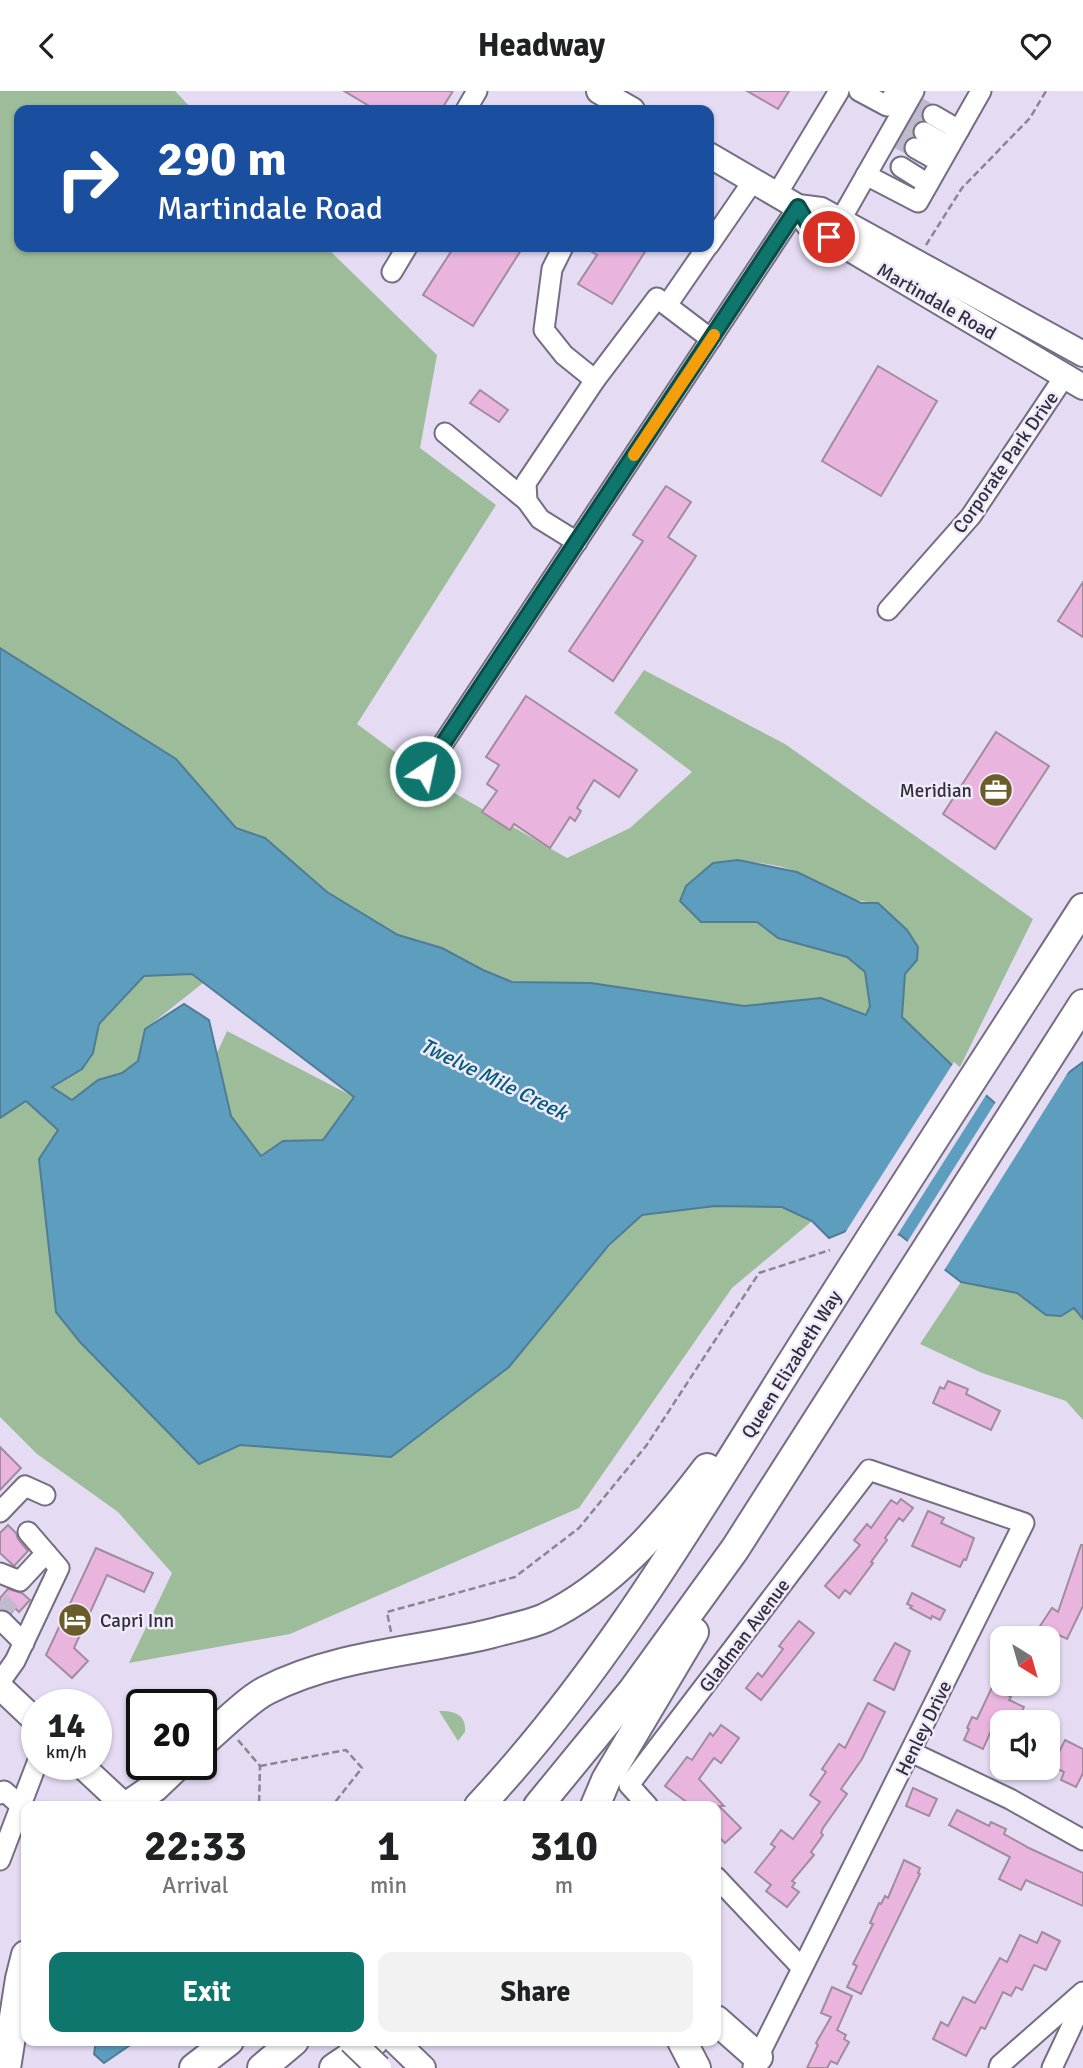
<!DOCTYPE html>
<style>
:root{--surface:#fff;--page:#f2f2f2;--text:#202124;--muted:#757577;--accent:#0f766e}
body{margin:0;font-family:Signika,sans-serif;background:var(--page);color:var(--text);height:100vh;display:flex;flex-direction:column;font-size:26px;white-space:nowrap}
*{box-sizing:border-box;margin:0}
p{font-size:23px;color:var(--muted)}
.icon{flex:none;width:38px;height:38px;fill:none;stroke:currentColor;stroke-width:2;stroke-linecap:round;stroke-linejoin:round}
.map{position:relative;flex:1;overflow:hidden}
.sheet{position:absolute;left:21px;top:1710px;width:700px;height:245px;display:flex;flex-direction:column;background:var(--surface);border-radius:14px;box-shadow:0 2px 5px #0004}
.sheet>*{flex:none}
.top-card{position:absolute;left:14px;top:14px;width:700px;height:147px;border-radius:14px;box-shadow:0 2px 5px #0004;background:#1a4fa0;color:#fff;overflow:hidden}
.needle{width:46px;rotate:143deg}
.buttons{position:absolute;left:990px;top:1535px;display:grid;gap:14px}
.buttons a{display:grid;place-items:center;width:70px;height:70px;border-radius:14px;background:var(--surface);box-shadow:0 2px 5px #0004;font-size:35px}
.speed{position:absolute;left:21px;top:1598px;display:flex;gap:14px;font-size:35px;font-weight:700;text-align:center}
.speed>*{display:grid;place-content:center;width:91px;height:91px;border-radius:50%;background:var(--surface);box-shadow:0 2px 5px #0004;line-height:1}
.speed small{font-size:18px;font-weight:400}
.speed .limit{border:4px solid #111;border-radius:10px;background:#fff;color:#111}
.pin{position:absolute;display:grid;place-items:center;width:60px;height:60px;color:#fff;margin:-30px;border:4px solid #fff;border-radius:50%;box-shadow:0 2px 7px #0007}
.me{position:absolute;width:77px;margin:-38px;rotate:34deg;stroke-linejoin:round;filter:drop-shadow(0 0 5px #0008)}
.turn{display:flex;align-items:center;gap:24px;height:147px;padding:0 28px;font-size:32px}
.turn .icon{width:91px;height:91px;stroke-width:2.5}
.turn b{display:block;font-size:49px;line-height:60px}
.eta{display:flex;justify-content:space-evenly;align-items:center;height:119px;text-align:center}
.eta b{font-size:42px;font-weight:700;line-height:49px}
.primary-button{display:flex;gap:14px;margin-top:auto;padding:14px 28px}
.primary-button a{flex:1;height:80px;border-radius:14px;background:var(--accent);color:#fff;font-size:28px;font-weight:700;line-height:80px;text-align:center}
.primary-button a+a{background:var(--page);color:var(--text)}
header{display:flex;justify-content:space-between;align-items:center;height:91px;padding:0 28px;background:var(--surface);font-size:32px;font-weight:700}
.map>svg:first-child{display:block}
.green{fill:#9dbd9a}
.water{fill:#5d9dbd;stroke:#507c95;stroke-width:2;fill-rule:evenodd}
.pier{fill:#e5dcf4}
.building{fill:#e9b5df;stroke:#a08c9c;stroke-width:2}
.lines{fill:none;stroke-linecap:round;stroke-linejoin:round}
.minor-tunnel{stroke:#c1b9ce;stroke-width:19;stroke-dasharray:19 10;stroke-linecap:butt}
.minor-casing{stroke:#756d82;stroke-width:23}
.major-casing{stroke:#756d82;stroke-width:28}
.highway-casing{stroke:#756d82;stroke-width:32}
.path{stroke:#8a8494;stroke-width:2.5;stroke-dasharray:7 3.5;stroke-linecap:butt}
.minor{stroke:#fff;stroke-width:19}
.major{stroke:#fff;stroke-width:24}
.highway{stroke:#fff;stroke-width:28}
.major-bridge-casing{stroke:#756d82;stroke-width:28;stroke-linecap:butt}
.major-bridge{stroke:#fff;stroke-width:24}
.route-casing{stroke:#0a4d48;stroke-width:18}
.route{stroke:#0f766e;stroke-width:12}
.slow{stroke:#f59e0b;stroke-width:12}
.labels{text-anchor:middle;stroke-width:5;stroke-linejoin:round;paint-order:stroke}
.street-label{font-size:19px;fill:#322e37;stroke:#f1eafd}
.poi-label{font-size:19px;fill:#322e37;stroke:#f1eafd;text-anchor:end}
.water-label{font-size:21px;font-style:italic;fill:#025b7b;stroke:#f1eafd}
</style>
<header><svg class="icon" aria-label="back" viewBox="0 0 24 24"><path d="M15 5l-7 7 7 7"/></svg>Headway<svg class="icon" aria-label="heart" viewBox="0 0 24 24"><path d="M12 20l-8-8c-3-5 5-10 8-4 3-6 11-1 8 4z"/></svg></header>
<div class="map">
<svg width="1083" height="1977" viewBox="0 0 1083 1977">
<rect width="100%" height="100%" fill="#e5dcf4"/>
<g class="green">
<path d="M 0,0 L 175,0 L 193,19 L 19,19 L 19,156 L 326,156 L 437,264 L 420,357 L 496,414 L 357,633 L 437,692 L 567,767 L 630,737 L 692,681 L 614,622 L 644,579 L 785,653 L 1033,828 L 958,980 L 902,926 L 905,883 L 917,869 L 918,856 L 906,839 L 878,812 C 847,812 826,792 798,781 C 772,771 740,769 713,772 L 701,831 L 757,831 L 778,847 L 847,866 L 865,881 L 870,915 L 867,924 L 820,907 L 744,915 L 591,892 L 512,891 L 483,879 L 442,857 L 398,844 L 327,801 L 265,747 L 236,737 L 176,668 L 0,557 Z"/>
<polygon points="192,883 203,892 145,938 138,970 122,982 98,989 72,1009 51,995 82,978 93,962 99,933 144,885"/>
<polygon points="227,940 354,1006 323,1049 283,1050 261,1065 231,1025 217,962"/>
<polygon points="26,1010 59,1039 199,1373 240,1354 391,1366 642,1124 715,1115 782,1116 812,1130 732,1197 579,1417 290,1543 129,1572 172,1482 118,1421 37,1363 0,1326 0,1027"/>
<polygon points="961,1191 1017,1202 1046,1224 1074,1217 1083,1228 1083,1329 1066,1310 982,1282 920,1253"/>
<path d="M 444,1620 C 458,1621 466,1626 465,1641 L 458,1650 L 439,1620 Z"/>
</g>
<g class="water">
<path d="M 0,557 L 176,668 L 236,737 L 265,747 L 327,801 L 398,844 L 442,857 L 483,879 L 512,891 L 591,892 L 744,915 L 821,907 L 866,924 L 870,915 L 865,881 L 847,866 L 778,847 L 757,831 L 701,831 L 680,810 L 686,795 L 713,772 L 738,769 L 797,781 L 861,812 L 878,812 L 907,839 L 918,856 L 917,869 L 905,883 L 902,926 L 958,980 L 1010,1025 L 1083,971 L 1083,1228 L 1074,1217 L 1061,1225 L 1046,1224 L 1017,1202 L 961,1191 L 900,1144 L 868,1131 L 829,1147 L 812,1130 L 782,1116 L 715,1115 L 642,1124 L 608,1155 L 509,1276 L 391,1366 L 240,1354 L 199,1373 L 80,1251 L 56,1221 L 39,1068 L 58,1039 L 26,1010 L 0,1027 ZM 192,883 L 354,1006 L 323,1049 L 283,1050 L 261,1065 L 231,1025 L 209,929 L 184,913 L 145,938 L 138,970 L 122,982 L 98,989 L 72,1009 L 52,996 L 82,978 L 93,962 L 99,933 L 144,885 Z"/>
<polygon points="96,1950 136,1950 104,1972 94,1963"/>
</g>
<g class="pier">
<polygon points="954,971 988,1001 896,1146 868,1135 843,1145"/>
<polygon points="1072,975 943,1181 906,1153 997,1009 1011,1020"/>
</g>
<g class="building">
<polygon points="344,0 453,0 441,19 376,19"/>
<polygon points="747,0 789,0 778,18"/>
<polygon points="454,156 523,156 473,235 423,204"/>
<polygon points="584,156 648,156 612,213 578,193 597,164"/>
<polygon points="878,275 937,310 881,405 822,370"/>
<polygon points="480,299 508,319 499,331 470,312"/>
<polygon points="666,395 691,411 668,446 696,465 613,590 569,560 643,450 633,444"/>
<polygon points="1083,491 1083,546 1058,530"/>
<polygon points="526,605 637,679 619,706 594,689 577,717 581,720 575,730 570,726 550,757 514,733 510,739 482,721 497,700 487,693 499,674 486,666"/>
<polygon points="996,641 1049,675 995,758 943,723"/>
<polygon points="948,1290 968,1298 966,1303 1000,1320 991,1339 933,1312 940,1296 944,1298"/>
<polygon points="0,1356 21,1377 0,1399"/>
<polygon points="901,1408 913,1417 903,1430 899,1427 885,1447 887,1449 871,1471 873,1472 850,1503 845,1499 839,1507 825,1495 860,1454 854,1449 867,1433 871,1437 891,1409 897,1413"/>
<polygon points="928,1420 944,1427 941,1432 974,1447 966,1469 964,1468 960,1476 912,1455"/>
<polygon points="8,1434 16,1442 18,1448 28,1460 14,1475 0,1462 0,1442"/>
<polygon points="1081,1454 1083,1454 1083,1515 1067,1548 1040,1535 1052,1517 1058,1521"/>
<polygon points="96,1457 153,1482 144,1501 107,1484 74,1557 88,1570 72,1587 46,1564"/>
<polygon points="8,1498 22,1502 30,1509 19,1521 15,1517 11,1522 0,1518 0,1507"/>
<polygon points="912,1502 945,1519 940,1529 932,1525 931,1528 910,1517 912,1515 907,1513"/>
<polygon points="799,1530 814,1542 761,1609 746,1597 758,1582 762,1586 783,1558 779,1555"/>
<polygon points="895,1552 910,1560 894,1599 874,1589"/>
<polygon points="1003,1573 1003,1602 1011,1606 1009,1609 1024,1616 1017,1630 999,1622 983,1658 964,1649 969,1638 967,1637 972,1626 977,1628"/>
<polygon points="868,1612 885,1621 862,1668 841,1698 847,1703 823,1737 821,1742 823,1744 811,1761 814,1764 792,1790 795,1792 792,1796 799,1801 787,1816 766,1800 771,1794 755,1781 775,1756 771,1753 781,1739 793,1748 820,1711 810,1704 826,1681 822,1678 839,1653 845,1657"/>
<polygon points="721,1634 739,1647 721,1672 714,1667 699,1688 724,1715 719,1715 741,1737 725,1752 716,1743 716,1715 692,1715 665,1695 687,1666 692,1669 710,1642 713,1645"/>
<polygon points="1065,1649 1083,1658 1083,1682 1076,1696 1061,1689 1064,1681 1052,1675"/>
<polygon points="913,1697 937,1708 929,1725 906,1715"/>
<polygon points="957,1719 989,1735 991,1731 1006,1738 1004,1743 1029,1757 1083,1782 1083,1815 1026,1789 1021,1799 999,1788 1010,1766 949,1734"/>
<polygon points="904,1769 920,1777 918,1782 920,1783 861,1903 847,1896 857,1875 853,1873 873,1833 870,1832 879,1812 881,1813 885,1805 888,1807"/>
<polygon points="1042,1841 1060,1850 1046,1879 1034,1874 1022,1899 1016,1896 1011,1905 1003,1901 985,1938 981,1936 966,1965 933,1948 941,1931 948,1935 963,1906 975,1912 1000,1867 1007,1871 1020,1844 1037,1852"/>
<polygon points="832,1896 852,1905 837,1939 846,1944 844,1948 849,1951 837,1973 831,1970 827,1977 807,1977 818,1954 816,1952 831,1926 821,1922"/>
</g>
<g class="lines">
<g class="minor-tunnel">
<polyline points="917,15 933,24"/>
<polyline points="907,31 924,41"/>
<polyline points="898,48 915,57"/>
<polyline points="0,1510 11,1522"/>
</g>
<g class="minor-casing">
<g id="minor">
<polyline points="859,0 887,15 896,0"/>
<polyline points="466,19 477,0"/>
<polyline points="933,24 959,39"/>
<polyline points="924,41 949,55"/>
<polyline points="915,57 940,71"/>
<polyline points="901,76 928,93"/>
<polyline points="866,84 918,111 981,0"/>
<polyline points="777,103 839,0"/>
<polyline points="840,130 914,0"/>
<polyline points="709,154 753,90"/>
<polyline points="563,156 552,178 544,239 564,264 595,289"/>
<polyline points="392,181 407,156"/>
<polyline points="667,214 707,156"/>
<polyline points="445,342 527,410"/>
<polyline points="577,451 540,428 527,410 526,392 595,289 657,207 711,248"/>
<polyline points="888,519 971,425 1064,286"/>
<polyline points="425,680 798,116"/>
<polyline points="0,1421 25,1395 45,1404"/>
<polyline points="0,1482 20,1490 46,1462"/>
<polyline points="2,1530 24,1552"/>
<polyline points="0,1591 15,1570 59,1477 28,1441"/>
<polyline points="911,1661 1010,1708 1083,1749"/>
<polyline points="0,1703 4,1700 20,1714"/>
<polyline points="648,1715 629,1694 869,1379 1024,1432 753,1976"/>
<polyline points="0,1769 37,1672"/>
<polyline points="716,1786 802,1877"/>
<polyline points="999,1977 1000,1974 1083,1901"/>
<polyline points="1052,1977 1083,1911"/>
</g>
</g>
<g class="major-casing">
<g id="major">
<polyline points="599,0 632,19"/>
<polyline points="709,64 798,116 821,119 1083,263"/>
<polyline points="798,116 808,133 1083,296"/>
<polyline points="0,1596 37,1631"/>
<polyline points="80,1673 125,1715"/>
<polyline points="395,1950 423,1977"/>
</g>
</g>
<g class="highway-casing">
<g id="highway">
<path d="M 201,1653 C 219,1638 247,1609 267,1599 C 337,1563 418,1561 493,1542 C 510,1537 529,1534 545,1527 C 612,1495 663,1435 707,1377"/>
<polyline points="127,1715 155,1696 179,1673"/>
<path d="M 479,1715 C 604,1582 696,1424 792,1271 C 888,1118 986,968 1083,817"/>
<polyline points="538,1715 633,1599 735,1458 1083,913"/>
<polyline points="595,1715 606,1689 694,1541"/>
<polyline points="716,1929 758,1966"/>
<polyline points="682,1950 696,1977"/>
<polyline points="6,1977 20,1888 26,1864"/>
<polyline points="194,1977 229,1950"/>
<polyline points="262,1977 294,1950"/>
<polyline points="334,1977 374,1950"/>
</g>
</g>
<g class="path">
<polyline points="926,154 962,97 1030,27 1046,0"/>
<polyline points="391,1541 387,1521 515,1486 579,1437 646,1355 759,1182 830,1159"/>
<polyline points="238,1649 260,1675 259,1715"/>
<polyline points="260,1675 346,1659 362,1677 332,1715"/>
</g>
<use href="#minor" class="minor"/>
<use href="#major" class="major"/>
<use href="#highway" class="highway"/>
<g class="major-bridge-casing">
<polyline id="major-bridge" points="351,1950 379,1977"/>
</g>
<use href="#major-bridge" class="major-bridge"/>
</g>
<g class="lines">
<g class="route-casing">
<polyline id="route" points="425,680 798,116 808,133 829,146"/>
</g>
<use href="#route" class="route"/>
<polyline class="slow" points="634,364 714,244"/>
</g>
<defs>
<g id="office-disc" transform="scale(1.75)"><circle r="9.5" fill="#6a5d2a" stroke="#f1eafd"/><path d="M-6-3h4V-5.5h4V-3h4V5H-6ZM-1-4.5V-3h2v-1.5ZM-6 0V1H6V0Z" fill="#fff"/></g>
<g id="hotel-disc" transform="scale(1.75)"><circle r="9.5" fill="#6a5d2a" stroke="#f1eafd"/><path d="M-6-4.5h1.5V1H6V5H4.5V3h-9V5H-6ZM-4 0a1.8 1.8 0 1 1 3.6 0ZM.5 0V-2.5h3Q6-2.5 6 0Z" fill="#fff"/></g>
</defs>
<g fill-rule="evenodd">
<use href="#office-disc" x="996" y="699"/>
<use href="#hotel-disc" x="75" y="1529"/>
</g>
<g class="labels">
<g class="street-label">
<text transform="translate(937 210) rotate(30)" y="7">Martindale Road</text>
<text transform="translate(1005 371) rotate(-55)" y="7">Corporate Park Drive</text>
<text transform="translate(791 1273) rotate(-58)" y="7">Queen Elizabeth Way</text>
<text transform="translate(744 1544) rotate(-53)" y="7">Gladman Avenue</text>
<text transform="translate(923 1637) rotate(-64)" y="7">Henley Drive</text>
</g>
<g class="poi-label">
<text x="972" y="706">Meridian</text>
<text x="100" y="1536" text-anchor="start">Capri Inn</text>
</g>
<g class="water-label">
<text transform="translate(494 988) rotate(26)" y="7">Twelve Mile Creek</text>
</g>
</g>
</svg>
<div class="buttons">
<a><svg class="needle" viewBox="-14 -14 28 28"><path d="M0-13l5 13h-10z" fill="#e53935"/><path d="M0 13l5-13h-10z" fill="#757577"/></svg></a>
<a><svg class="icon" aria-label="sound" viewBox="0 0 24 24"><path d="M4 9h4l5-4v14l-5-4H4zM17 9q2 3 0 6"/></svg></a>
</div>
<div class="speed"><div>14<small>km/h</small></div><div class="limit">20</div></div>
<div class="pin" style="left:829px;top:146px;background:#d93025"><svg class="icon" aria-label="arrive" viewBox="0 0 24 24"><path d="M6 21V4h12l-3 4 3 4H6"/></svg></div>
<svg class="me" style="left:425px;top:680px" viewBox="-20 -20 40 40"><circle r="17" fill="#0f766e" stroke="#fff" stroke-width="3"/><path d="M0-11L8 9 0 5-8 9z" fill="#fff"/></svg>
<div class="top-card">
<div class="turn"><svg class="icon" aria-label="right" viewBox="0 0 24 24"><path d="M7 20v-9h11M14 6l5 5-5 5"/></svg><div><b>290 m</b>Martindale Road</div></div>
</div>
<section class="sheet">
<div class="eta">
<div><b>22:33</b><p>Arrival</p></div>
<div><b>1</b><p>min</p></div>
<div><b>310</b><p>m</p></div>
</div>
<div class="primary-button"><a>Exit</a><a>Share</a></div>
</section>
</div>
